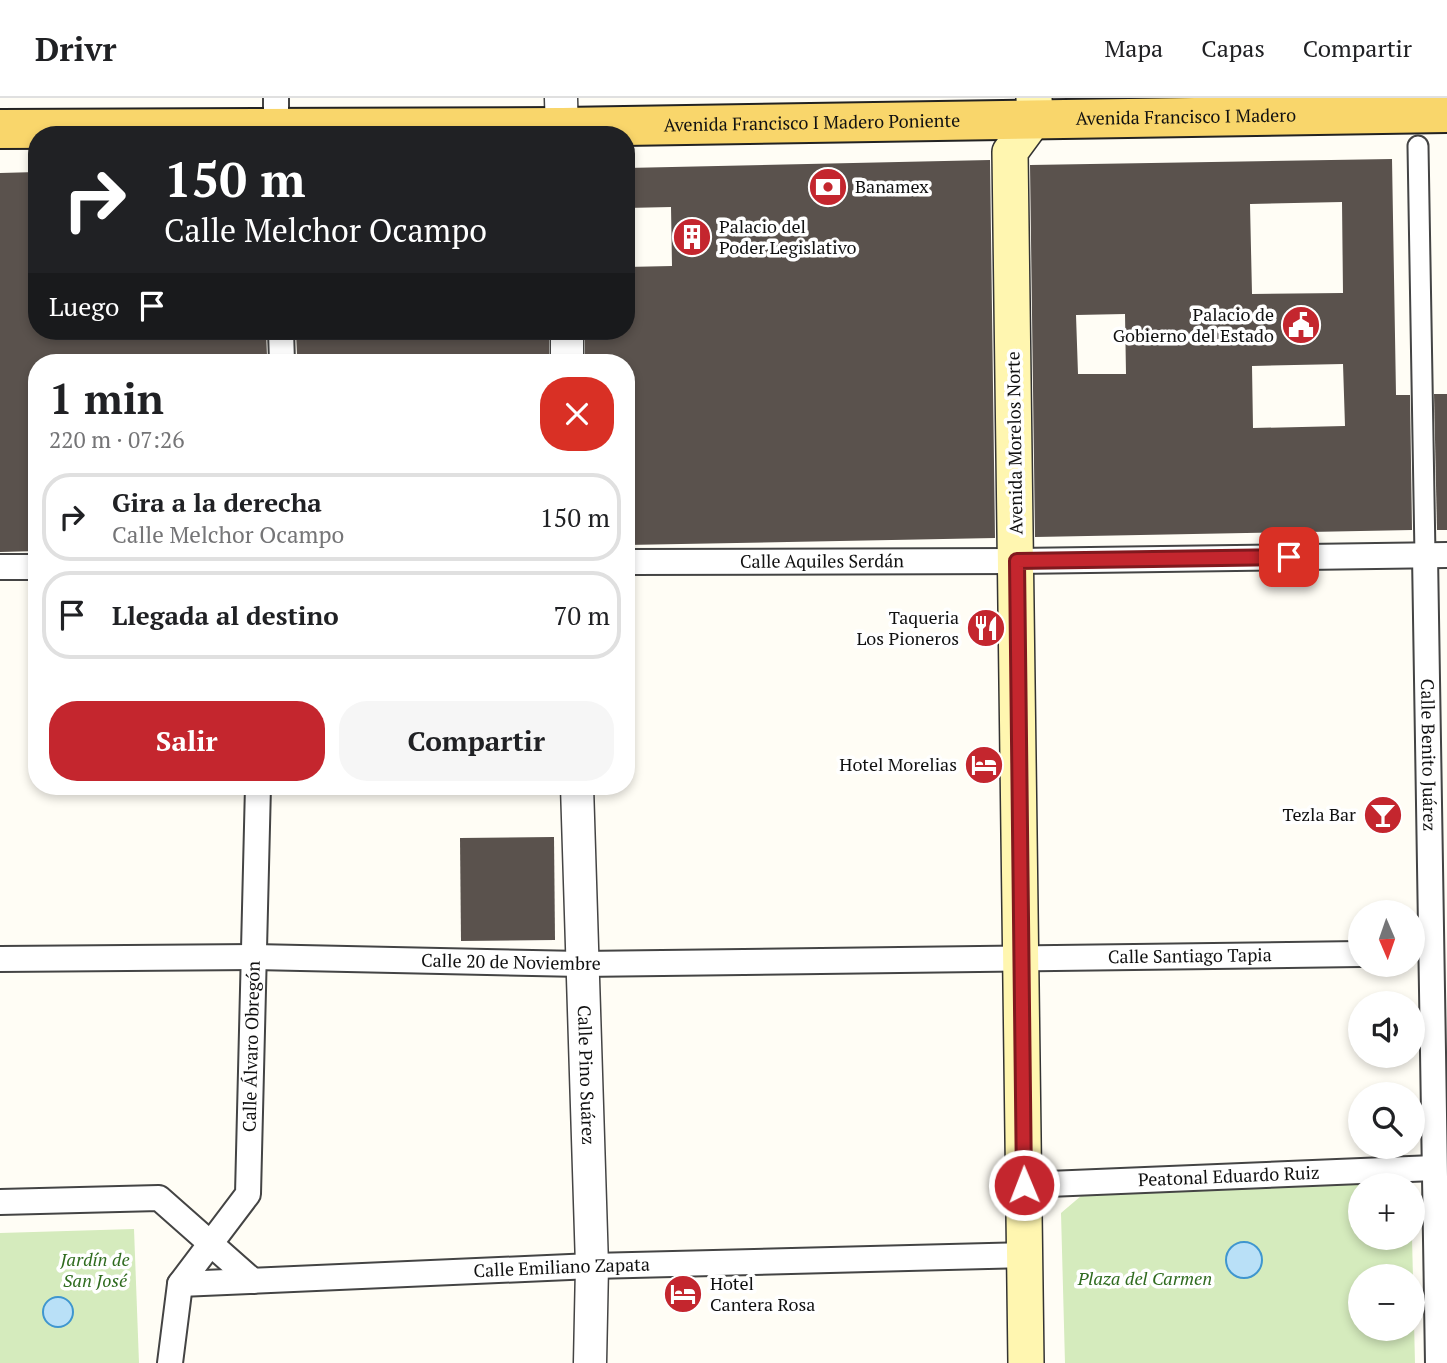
<!DOCTYPE html>
<html lang="es">
<meta charset="utf-8">
<style>
:root{--surface:#fff;--page:#f6f6f6;--text:#202124;--muted:#757577;--line:#e0e0e0;--accent:#c4262e}
body{margin:0;font-family:"PT Serif",serif;background:var(--page);color:var(--text);height:100vh;display:flex;flex-direction:column;font-size:26px;white-space:nowrap}
*{box-sizing:border-box;margin:0}
p{font-size:23px;color:var(--muted)}
.icon{flex:none;width:38px;height:38px;fill:none;stroke:currentColor;stroke-width:2;stroke-linecap:round;stroke-linejoin:round}
.map{position:relative;flex:1;overflow:hidden}
.sheet{position:absolute;left:28px;top:256px;width:607px;height:441px;display:flex;flex-direction:column;background:var(--surface);border-radius:28px;box-shadow:0 4px 10px #0003}
.sheet>*{flex:none}
.banner{position:absolute;left:28px;top:28px;width:607px;height:214px;border-radius:28px;box-shadow:0 4px 10px #0003;background:#202124;color:#fff;overflow:hidden}
.needle{width:46px;rotate:178deg}
.controls{position:absolute;left:1348px;top:802px;display:grid;gap:14px}
.controls a{display:grid;place-items:center;width:77px;height:77px;border-radius:50%;background:var(--surface);box-shadow:0 4px 10px #0003;font-size:35px}
.pin{position:absolute;display:grid;place-items:center;width:60px;height:60px;color:#fff;margin:-30px;border-radius:14px;box-shadow:0 4px 10px #0006}
.me{position:absolute;width:77px;margin:-38px;rotate:359deg;stroke-linejoin:round;filter:drop-shadow(0 0 5px #0008)}
.turn{display:flex;align-items:center;gap:24px;height:147px;padding:0 21px;font-size:32px}
.turn .icon{width:91px;height:91px;stroke-width:2.5}
.turn b{display:block;font-size:49px;line-height:60px}
.then{display:flex;align-items:center;height:66px;padding:0 21px;background:#0003;gap:14px;font-size:26px}
.round{display:grid;place-items:center;flex:none;width:74px;height:74px;border-radius:28px;background:var(--page)}
.head{display:flex;align-items:center;justify-content:space-between;height:119px;padding:0 21px}
h1{font-size:42px;font-weight:600;line-height:52px}
.primary-button{display:flex;gap:14px;margin-top:auto;padding:14px 21px}
.primary-button a{flex:1;height:80px;border-radius:28px;background:var(--accent);color:#fff;font-size:28px;font-weight:600;line-height:80px;text-align:center}
.primary-button a+a{background:var(--page);color:var(--text)}
ul{padding:0;list-style:none}
li{display:flex;align-items:center;gap:21px;height:88px;margin:0 14px 10px;padding:0 7px;border:4px solid var(--line);border-radius:28px}
li div{flex:1}
li b{display:block;font-size:26px}
li em{font-style:normal}
header{display:flex;align-items:center;gap:42px;box-sizing:border-box;height:98px;padding:0 35px;background:var(--surface);border-bottom:2px solid var(--line)}
header strong{font-size:33px}
nav{display:flex;gap:38px;margin-inline-start:auto;font-size:24px}
.map>svg:first-child{display:block}
.green{fill:#d5ebbd;fill-rule:evenodd}
.water{fill:#b9e0f7;stroke:#3f96cf;stroke-width:2}
.building{fill:#5a524d;fill-rule:evenodd}
.lines{fill:none;stroke-linecap:round;stroke-linejoin:round}
.pedestrian-casing{stroke:#444;stroke-width:23}
.minor-casing{stroke:#444;stroke-width:28}
.tertiary-casing{stroke:#444;stroke-width:35}
.secondary-casing{stroke:#333;stroke-width:38}
.primary-casing{stroke:#222;stroke-width:42}
.pedestrian{stroke:#fff;stroke-width:19}
.minor{stroke:#fff;stroke-width:24}
.tertiary{stroke:#fff;stroke-width:32}
.secondary{stroke:#fff6b0;stroke-width:35}
.primary{stroke:#f9d66b;stroke-width:38}
.route-casing{stroke:#7f191e;stroke-width:18}
.route{stroke:#c4262e;stroke-width:12}
.labels{text-anchor:middle;stroke-width:7;stroke-linejoin:round;paint-order:stroke}
.street-label{font-size:18px;fill:#111;stroke:#fff}
.poi-label{font-size:18px;fill:#111;stroke:#fff;text-anchor:end}
.park-label{font-size:18px;font-style:italic;fill:#2f6b1f;stroke:#fff}
</style>
<header>
<strong>Drivr</strong>
<nav><a>Mapa</a><a>Capas</a><a>Compartir</a></nav>
</header>
<div class="map">
<svg width="1447" height="1265" viewBox="0 0 1447 1265">
<rect width="100%" height="100%" fill="#fffdf5"/>
<g class="green">
<path d="M 1385,1084 L 1389,1087 L 1360,1087 L 1360,1139 L 1412,1139 L 1415,1265 L 1065,1265 L 1061,1115 L 1088,1092 ZM 1248,1144 L 1258,1150 L 1245,1180 L 1233,1177 ZM 1360,1178 L 1412,1178 L 1412,1230 L 1360,1230 Z"/>
<polygon points="134,1131 139,1265 0,1265 0,1135"/>
</g>
<g class="water">
<circle cx="1244" cy="1162" r="18"/>
<circle cx="58" cy="1214" r="15"/>
</g>
<g class="building">
<path d="M 1392,61 L 1396,297 L 1410,297 L 1412,432 L 1035,439 L 1030,67 ZM 1342,104 L 1343,195 L 1252,196 L 1250,106 ZM 1125,216 L 1126,276 L 1078,276 L 1076,217 ZM 1343,266 L 1345,328 L 1253,330 L 1252,268 Z"/>
<polygon points="990,62 995,440 626,447 626,264 585,264 585,233 626,233 626,169 672,168 671,109 626,110 626,70"/>
<polygon points="37,74 37,233 266,233 267,258 266,264 37,264 37,453 0,454 0,75"/>
<polygon points="296,233 549,233 549,264 374,264 374,256 297,257"/>
<polygon points="1434,296 1447,296 1447,432 1437,432"/>
<polygon points="554,739 555,842 461,843 460,740"/>
</g>
<g class="lines">
<g class="pedestrian-casing">
<polyline id="pedestrian" points="1418,48 1425,457"/>
</g>
<g class="minor-casing">
<g id="minor">
<polyline points="276,0 276,37"/>
<polyline points="281,233 282,264"/>
<path id="s1" d="M 1425,457 L 1438,1265"/>
<path id="s2" d="M 626,464 L 1017,463 L 1447,457"/>
<polyline points="0,469 37,469"/>
<path id="s3" d="M 0,861 L 254,859 L 581,866 L 1360,856"/>
<path id="s4" d="M 1024,1087 L 1434,1070"/>
<polyline points="0,1104 159,1100 253,1183"/>
<path id="s5" d="M 180,1186 L 592,1168 L 1026,1157"/>
<path id="s6" d="M 170,1265 L 180,1186 L 248,1096 L 258,688"/>
</g>
</g>
<g class="tertiary-casing">
<g id="tertiary">
<polyline points="561,0 562,37"/>
<polyline points="567,233 567,264"/>
<path id="s7" d="M 577,688 L 592,1168 L 590,1265"/>
</g>
</g>
<g class="secondary-casing">
<polyline id="secondary" points="1026,1265 1010,54 1035,20 1034,0"/>
</g>
<g class="primary-casing">
<g id="primary">
<path id="s8" d="M 0,31 L 562,29 L 1447,15"/>
</g>
</g>
<use href="#pedestrian" class="pedestrian"/>
<use href="#minor" class="minor"/>
<use href="#tertiary" class="tertiary"/>
<use href="#secondary" class="secondary"/>
<use href="#primary" class="primary"/>
</g>
<g class="lines">
<g class="route-casing">
<polyline id="route" points="1024,1087 1017,463 1289,459"/>
</g>
<use href="#route" class="route"/>
</g>
<defs>
<g id="bank-disc" transform="scale(2.0125)"><circle r="9.5" fill="#c4262e" stroke="#fff"/><path d="M-6-4H6V4H-6ZM0-2.3a2.3 2.3 0 1 0 0 4.6a2.3 2.3 0 1 0 0-4.6Z" fill="#fff"/></g>
<g id="building-disc" transform="scale(2.0125)"><circle r="9.5" fill="#c4262e" stroke="#fff"/><path d="M-4-6H4V6H1V3H-1V6H-4ZM-2.5-4.3h1.7v1.8h-1.7ZM.8-4.3h1.7v1.8H.8ZM-2.5-1h1.7V.8h-1.7ZM.8-1h1.7V.8H.8Z" fill="#fff"/></g>
<g id="civic-disc" transform="scale(2.0125)"><circle r="9.5" fill="#c4262e" stroke="#fff"/><path d="M-.6-6.5H3V-4.5H.6V-3L4-1V1h2V6H-6V1h2V-1L-.6-3ZM-1.2 2.5V6h2.4V2.5Z" fill="#fff"/></g>
<g id="restaurant-disc" transform="scale(2.0125)"><circle r="9.5" fill="#c4262e" stroke="#fff"/><path d="M-5-6h1v4h1v-4h1v4h1v-4h1v5L-1.5 .5V6h-2V.5L-5-1ZM5-6V6H3V1.5H1.5Q1.5-4 5-6Z" fill="#fff"/></g>
<g id="hotel-disc" transform="scale(2.0125)"><circle r="9.5" fill="#c4262e" stroke="#fff"/><path d="M-6-4.5h1.5V1H6V5H4.5V3h-9V5H-6ZM-4 0a1.8 1.8 0 1 1 3.6 0ZM.5 0V-2.5h3Q6-2.5 6 0Z" fill="#fff"/></g>
<g id="bar-disc" transform="scale(2.0125)"><circle r="9.5" fill="#c4262e" stroke="#fff"/><path d="M-6-5H6L.8 .8V4.5H3.5V6h-7V4.5H-.8V.8Z" fill="#fff"/></g>
</defs>
<g fill-rule="evenodd">
<use href="#bank-disc" x="828" y="89"/>
<use href="#building-disc" x="692" y="139"/>
<use href="#civic-disc" x="1301" y="227"/>
<use href="#restaurant-disc" x="986" y="530"/>
<use href="#hotel-disc" x="984" y="667"/>
<use href="#bar-disc" x="1383" y="717"/>
<use href="#hotel-disc" x="683" y="1196"/>
</g>
<g class="labels">
<g class="street-label">
<text dy="6" stroke="none"><textPath href="#s8" startOffset="1186">Avenida Francisco I Madero</textPath></text>
<text dy="6" stroke="none"><textPath href="#s8" startOffset="812">Avenida Francisco I Madero Poniente</textPath></text>
<text transform="translate(1015 345) rotate(-91)" y="6">Avenida Morelos Norte</text>
<text dy="6" stroke="none"><textPath href="#s2" startOffset="196">Calle Aquiles Serdán</textPath></text>
<text dy="6" stroke="none"><textPath href="#s1" startOffset="200">Calle Benito Juárez</textPath></text>
<text dy="6" stroke="none"><textPath href="#s3" startOffset="1190">Calle Santiago Tapia</textPath></text>
<text dy="6" stroke="none"><textPath href="#s3" startOffset="511">Calle 20 de Noviembre</textPath></text>
<text dy="6" stroke="none"><textPath href="#s6" startOffset="340">Calle Álvaro Obregón</textPath></text>
<text dy="6" stroke="none"><textPath href="#s7" startOffset="289">Calle Pino Suárez</textPath></text>
<text dy="6" stroke="none"><textPath href="#s4" startOffset="205">Peatonal Eduardo Ruiz</textPath></text>
<text dy="6" stroke="none"><textPath href="#s5" startOffset="382">Calle Emiliano Zapata</textPath></text>
</g>
<g class="poi-label">
<text x="855" y="95" text-anchor="start">Banamex</text>
<text x="719" y="135" text-anchor="start">Palacio del<tspan x="719" dy="21">Poder Legislativo</tspan></text>
<text x="1274" y="223">Palacio de<tspan x="1274" dy="21">Gobierno del Estado</tspan></text>
<text x="959" y="526">Taqueria<tspan x="959" dy="21">Los Pioneros</tspan></text>
<text x="957" y="673">Hotel Morelias</text>
<text x="1356" y="723">Tezla Bar</text>
<text x="710" y="1192" text-anchor="start">Hotel<tspan x="710" dy="21">Cantera Rosa</tspan></text>
</g>
<g class="park-label">
<text x="95" y="1168">Jardín de<tspan x="95" dy="21">San José</tspan></text>
<text x="1145" y="1187">Plaza del Carmen</text>
</g>
</g>
</svg>
<div class="controls">
<a><svg class="needle" viewBox="-14 -14 28 28"><path d="M0-13l5 13h-10z" fill="#e53935"/><path d="M0 13l5-13h-10z" fill="#757577"/></svg></a>
<a><svg class="icon" aria-label="sound" viewBox="0 0 24 24"><path d="M4 9h4l5-4v14l-5-4H4zM17 9q2 3 0 6"/></svg></a>
<a><svg class="icon" aria-label="search" viewBox="0 0 24 24"><circle cx="10" cy="10" r="6"/><path d="M15 15l6 6"/></svg></a>
<a>+</a>
<a>−</a>
</div>
<div class="pin" style="left:1289px;top:459px;background:#d93025"><svg class="icon" aria-label="arrive" viewBox="0 0 24 24"><path d="M6 21V4h12l-3 4 3 4H6"/></svg></div>
<svg class="me" style="left:1024px;top:1087px" viewBox="-20 -20 40 40"><circle r="17" fill="#c4262e" stroke="#fff" stroke-width="3"/><path d="M0-11L8 9 0 5-8 9z" fill="#fff"/></svg>
<div class="banner">
<div class="turn"><svg class="icon" aria-label="right" viewBox="0 0 24 24"><path d="M7 20v-9h11M14 6l5 5-5 5"/></svg><div><b>150 m</b>Calle Melchor Ocampo</div></div>
<div class="then">Luego<svg class="icon" aria-label="arrive" viewBox="0 0 24 24"><path d="M6 21V4h12l-3 4 3 4H6"/></svg></div>
</div>
<section class="sheet">
<div class="head"><div><h1>1 min</h1><p>220 m · 07:26</p></div><a class="round" style="background:#d93025;color:#fff"><svg class="icon" aria-label="close" viewBox="0 0 24 24"><path d="M6 6l12 12M18 6L6 18"/></svg></a></div>
<ul>
<li><svg class="icon" aria-label="right" viewBox="0 0 24 24"><path d="M7 20v-9h11M14 6l5 5-5 5"/></svg><div><b>Gira a la derecha</b><p>Calle Melchor Ocampo</p></div><em>150 m</em></li>
<li><svg class="icon" aria-label="arrive" viewBox="0 0 24 24"><path d="M6 21V4h12l-3 4 3 4H6"/></svg><div><b>Llegada al destino</b></div><em>70 m</em></li>
</ul>
<div class="primary-button"><a>Salir</a><a>Compartir</a></div>
</section>
</div>
